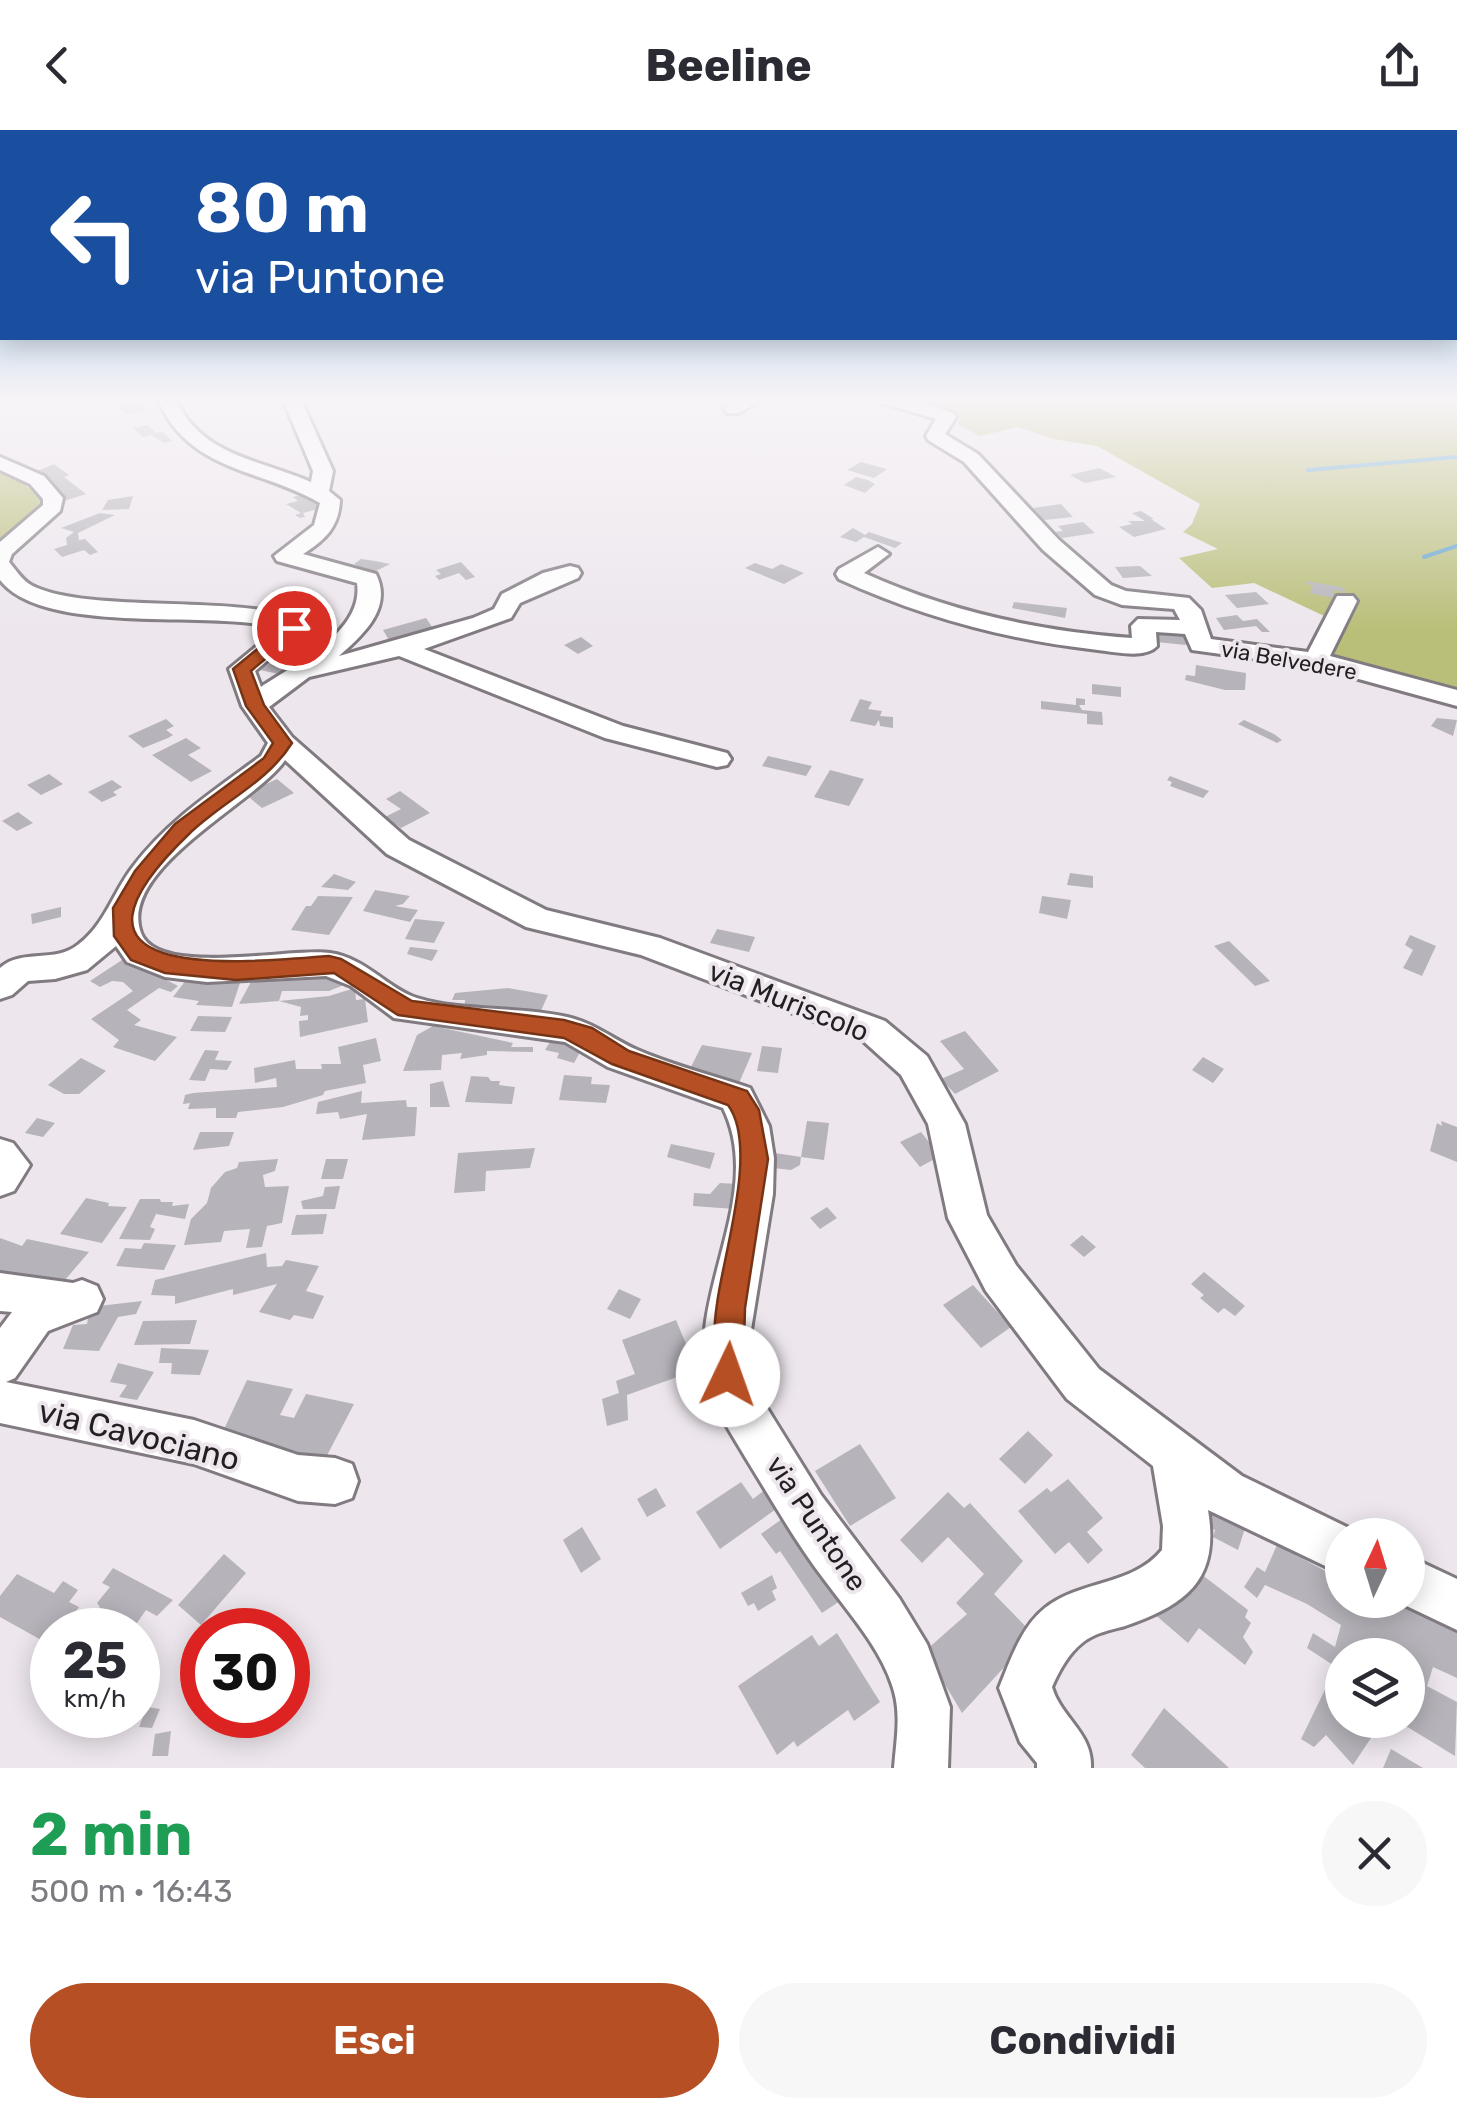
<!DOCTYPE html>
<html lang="it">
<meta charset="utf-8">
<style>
:root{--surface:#fff;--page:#f7f7f7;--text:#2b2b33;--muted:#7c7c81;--accent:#b65024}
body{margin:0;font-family:Rubik,sans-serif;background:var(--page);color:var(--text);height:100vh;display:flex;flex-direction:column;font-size:38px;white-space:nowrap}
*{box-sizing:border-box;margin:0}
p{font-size:32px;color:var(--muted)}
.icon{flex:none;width:55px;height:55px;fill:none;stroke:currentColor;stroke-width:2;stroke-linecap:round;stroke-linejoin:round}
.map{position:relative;height:1638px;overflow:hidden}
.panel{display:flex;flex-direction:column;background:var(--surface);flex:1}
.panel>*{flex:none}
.guide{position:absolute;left:0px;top:0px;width:1458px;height:210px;box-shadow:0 5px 25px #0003;background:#1a4fa0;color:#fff;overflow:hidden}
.needle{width:65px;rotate:4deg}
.buttons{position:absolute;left:1325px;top:1388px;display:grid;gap:20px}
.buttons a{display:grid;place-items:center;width:100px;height:100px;border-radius:50%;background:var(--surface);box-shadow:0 5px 25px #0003;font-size:50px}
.speed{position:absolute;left:30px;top:1478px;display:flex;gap:20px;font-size:50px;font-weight:700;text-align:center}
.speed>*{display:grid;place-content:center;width:130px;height:130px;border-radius:50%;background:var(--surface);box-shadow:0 5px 25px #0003;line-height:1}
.speed small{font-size:25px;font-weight:400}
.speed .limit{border:15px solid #d22;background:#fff;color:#111}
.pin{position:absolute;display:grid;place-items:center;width:85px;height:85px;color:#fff;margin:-42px;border:5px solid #fff;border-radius:50%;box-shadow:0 2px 10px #0007}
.me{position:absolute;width:110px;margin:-55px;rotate:3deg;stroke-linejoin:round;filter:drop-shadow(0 0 8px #0008)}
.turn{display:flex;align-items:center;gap:35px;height:210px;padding:0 30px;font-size:45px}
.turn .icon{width:130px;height:130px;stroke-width:2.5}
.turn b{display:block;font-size:70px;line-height:85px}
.round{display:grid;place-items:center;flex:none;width:105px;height:105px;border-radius:52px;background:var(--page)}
.head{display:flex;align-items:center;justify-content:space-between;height:170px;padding:0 30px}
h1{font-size:60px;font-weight:700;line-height:75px;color:#1e9e55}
.action{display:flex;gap:20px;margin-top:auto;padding:20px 30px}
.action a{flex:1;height:115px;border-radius:60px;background:var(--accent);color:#fff;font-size:40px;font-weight:700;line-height:115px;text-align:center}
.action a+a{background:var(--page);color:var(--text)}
header{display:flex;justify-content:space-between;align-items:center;height:130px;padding:0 30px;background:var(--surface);font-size:45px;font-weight:700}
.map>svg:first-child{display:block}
.green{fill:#b9be78}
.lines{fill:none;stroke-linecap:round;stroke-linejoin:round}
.stream{stroke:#5fa3cd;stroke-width:4}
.building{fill:#b6b3ba}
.minor-casing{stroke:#817b81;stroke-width:6}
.minor{fill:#fff;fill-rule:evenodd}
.route{fill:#b65024;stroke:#763417;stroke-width:2.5}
.labels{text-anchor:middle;stroke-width:8;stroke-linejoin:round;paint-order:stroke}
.far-street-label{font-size:22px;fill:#211f21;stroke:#ede7ed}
.street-label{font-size:28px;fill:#211f21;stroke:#ede7ed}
.near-street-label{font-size:32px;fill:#211f21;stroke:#ede7ed}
</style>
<header><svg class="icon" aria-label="back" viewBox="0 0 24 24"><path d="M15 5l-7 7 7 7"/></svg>Beeline<svg class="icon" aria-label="share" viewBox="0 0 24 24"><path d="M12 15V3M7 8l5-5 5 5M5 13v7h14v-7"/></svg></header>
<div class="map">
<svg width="1457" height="1638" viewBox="0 0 1457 1638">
<rect width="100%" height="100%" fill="#ede7ed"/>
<g class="green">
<polygon points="917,272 1457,272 1457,565 1334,528 1337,492 1254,453 1212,458 1179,428 1218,419 1183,402 1192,394 1200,374 1097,316 1053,309 1018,297 980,306 958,294 960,288 949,278"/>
<polygon points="0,338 45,369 42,377 0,415"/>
</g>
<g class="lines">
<g class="stream">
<polyline points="1308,340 1457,327"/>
<polyline points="1424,427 1457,416"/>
</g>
</g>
<g class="building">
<polygon points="122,272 141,273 147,280 128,285 115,274"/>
<polygon points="148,295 156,303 163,302 172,311 164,313 151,305 143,307 133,298"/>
<polygon points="861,332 887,339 874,348 847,340"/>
<polygon points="54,334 69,345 64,347 86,364 64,371 30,344"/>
<polygon points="1099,338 1116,347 1085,353 1070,345"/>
<polygon points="856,347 868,350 875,354 865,363 844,355"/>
<polygon points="291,354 299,357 325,377 303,383 305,387 300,388 295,385 301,383 286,374 298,371 293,367 300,365 279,357"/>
<polygon points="133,366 129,379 102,380 108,370"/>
<polygon points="1061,374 1073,387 1044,390 1033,378"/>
<polygon points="1141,381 1154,389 1151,389 1166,399 1134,407 1119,397 1132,394 1128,391 1145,391 1132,383"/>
<polygon points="100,383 115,385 78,403 79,410 85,409 98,422 90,425 84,420 62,427 54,419 67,415 66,408 74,402 61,398"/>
<polygon points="1083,392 1095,403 1062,408 1055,402 1063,401 1058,396"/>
<polygon points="853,398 865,405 869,402 902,413 895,418 864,407 856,412 840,407"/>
<polygon points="361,429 375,431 390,434 372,443 354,434"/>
<polygon points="461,432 475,447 466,450 459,443 439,450 435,446 441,444 436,440"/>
<polygon points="755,433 772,439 781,434 804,443 784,454 745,438"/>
<polygon points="1140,436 1152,446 1123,448 1115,437"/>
<polygon points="1307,451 1329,455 1345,458 1344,462 1334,460 1332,468 1310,463 1313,455 1306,454"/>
<polygon points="1256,462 1269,474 1237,478 1225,465"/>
<polygon points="1014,472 1067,478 1065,488 1012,478"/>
<polygon points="1237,485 1243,491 1257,489 1270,502 1262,502 1256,496 1224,500 1216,488"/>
<polygon points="426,488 437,504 390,512 383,500"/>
<polygon points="310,491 324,495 322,498 335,499 329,510 299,509"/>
<polygon points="1155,501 1184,503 1186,515 1156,512"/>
<polygon points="581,507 593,516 578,524 564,515"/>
<polygon points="290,520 307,526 279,544 260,540"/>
<polygon points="1196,535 1246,543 1245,560 1225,560 1185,550 1186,545 1195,546"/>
<polygon points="1092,554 1121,557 1121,567 1092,564"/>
<polygon points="1076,568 1085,569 1085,575 1079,575 1082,580 1102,582 1103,595 1087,594 1087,584 1041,579 1041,571 1076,575"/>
<polygon points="860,569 872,572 868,579 882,581 880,586 893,587 893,598 880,596 879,590 875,596 850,591"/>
<polygon points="1437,588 1457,590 1453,606 1431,596"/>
<polygon points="166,589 174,596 166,600 173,605 168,608 143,618 128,606"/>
<polygon points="1244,590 1274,604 1282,610 1277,613 1238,594"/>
<polygon points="186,608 201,618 188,625 212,641 191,652 152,625"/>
<polygon points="768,626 812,636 806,646 762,636"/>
<polygon points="830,640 864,649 849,676 814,667"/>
<polygon points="49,644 63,654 41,665 27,655"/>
<polygon points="1170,646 1209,661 1203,668 1170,656 1172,652 1167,650"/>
<polygon points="277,649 294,663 262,678 245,664"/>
<polygon points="112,650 122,657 113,662 117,665 102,672 88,662"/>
<polygon points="400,661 430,683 401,698 385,687 401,679 386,669"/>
<polygon points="18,682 33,693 17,701 2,691"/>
<polygon points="1070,743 1093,746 1093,758 1067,755"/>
<polygon points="334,744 356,752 348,760 321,757"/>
<polygon points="375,760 410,766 403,774 395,776 418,780 410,792 363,781"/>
<polygon points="318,766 353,767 329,805 291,800 306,776 311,776"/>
<polygon points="1042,766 1071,770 1067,789 1039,783"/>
<polygon points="61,777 61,787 32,794 31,784"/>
<polygon points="415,789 445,792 434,813 405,809"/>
<polygon points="717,799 755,807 749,822 710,813"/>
<polygon points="1410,805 1436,816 1422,846 1403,838 1413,820 1405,815"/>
<polygon points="1229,811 1270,851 1255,856 1214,816"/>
<polygon points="410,817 438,820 432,831 407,824"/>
<polygon points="125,828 178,856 171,862 159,858 127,880 141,890 134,895 177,907 155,931 113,917 119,910 91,889 133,861 123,852 112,851 100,857 90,851"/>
<polygon points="329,840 351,852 329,861 282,861 279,871 239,874 252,850"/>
<polygon points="202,849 241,850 232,877 196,875 199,871 173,867 186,850 201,853"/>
<polygon points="355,858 356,870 365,869 368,892 300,907 299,891 308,890 308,885 300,886 301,877 279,871 329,866"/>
<polygon points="508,858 548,865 536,892 464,881 465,870 452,870 455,863"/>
<polygon points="198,886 232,887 225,902 190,901"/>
<polygon points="433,896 513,913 511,917 533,917 533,922 487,921 487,925 460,929 462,923 442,925 441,940 403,941 417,905"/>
<polygon points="965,901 999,941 955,964 941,949 964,939 940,911"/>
<polygon points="555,904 586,911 574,933 557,928 559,923 545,920"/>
<polygon points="376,908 381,931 363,935 366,953 325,961 323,965 283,977 238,982 236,988 216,988 216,978 188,979 190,973 183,974 185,965 193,963 277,957 276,948 255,953 254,938 295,930 296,939 322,939 321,934 341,934 338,917"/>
<polygon points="702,915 752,923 739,953 690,939"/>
<polygon points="762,916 782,918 778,943 757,941"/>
<polygon points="205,920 219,921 215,930 232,931 227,940 210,939 205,951 189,950"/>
<polygon points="1203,927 1224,939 1213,953 1192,940"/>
<polygon points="81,928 106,941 79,964 64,964 48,955"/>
<polygon points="564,945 592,947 591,954 610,955 606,973 559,970"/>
<polygon points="471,946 488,947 491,951 500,951 499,955 515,957 512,974 465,972"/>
<polygon points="443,951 450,977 430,977 430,954"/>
<polygon points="362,961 361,973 406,970 407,977 417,977 415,1006 362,1010 367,984 340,989 338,982 316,984 318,972"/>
<polygon points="37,988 55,993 43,1007 25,1003"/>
<polygon points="807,991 829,993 824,1030 801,1027"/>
<polygon points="1441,991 1457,997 1457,1032 1430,1021 1437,993 1442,996"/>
<polygon points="200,1002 234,1002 229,1016 193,1020"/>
<polygon points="921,1002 940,1026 920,1037 900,1012"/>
<polygon points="671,1014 715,1023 710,1039 667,1027"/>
<polygon points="535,1018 530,1038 486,1041 485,1061 454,1063 458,1023"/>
<polygon points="775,1023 801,1027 800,1035 791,1040 773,1038"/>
<polygon points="278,1029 275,1041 263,1045 265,1057 289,1056 282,1093 267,1096 262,1117 246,1118 250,1099 224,1101 221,1112 184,1115 191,1089 207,1073 211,1058 225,1042 237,1038 239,1032"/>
<polygon points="326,1029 348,1029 343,1049 321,1049"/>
<polygon points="720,1053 737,1054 735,1079 693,1076 694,1063 710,1064"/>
<polygon points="340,1056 335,1079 303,1079 301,1071 323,1066 325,1057"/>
<polygon points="86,1068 109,1073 108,1076 127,1077 102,1113 60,1104"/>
<polygon points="140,1069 160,1069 161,1072 173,1072 172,1076 189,1074 185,1089 156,1084 150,1097 155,1099 150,1110 119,1109"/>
<polygon points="827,1077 837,1088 820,1099 810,1088"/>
<polygon points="327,1084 323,1104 291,1105 296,1085"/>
<polygon points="1082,1105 1096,1117 1084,1127 1070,1115"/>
<polygon points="0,1108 22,1116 27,1109 89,1122 59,1157 0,1148"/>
<polygon points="144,1113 176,1115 164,1140 116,1136 125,1118 141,1119"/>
<polygon points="266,1123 267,1137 282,1136 286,1130 319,1136 306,1161 324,1166 313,1189 294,1185 290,1190 259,1182 277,1154 233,1165 233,1159 175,1174 175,1166 151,1165 155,1150"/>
<polygon points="1204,1142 1245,1176 1235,1186 1224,1178 1218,1183 1200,1168 1204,1165 1191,1154"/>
<polygon points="973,1155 1011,1197 981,1218 943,1175"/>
<polygon points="619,1159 641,1169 630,1189 607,1179"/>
<polygon points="142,1171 136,1184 118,1187 99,1221 63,1219 73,1195 87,1194 90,1177"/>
<polygon points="197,1190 190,1214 134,1215 143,1191"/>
<polygon points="676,1190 689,1221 712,1211 711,1235 627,1265 628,1290 607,1296 602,1269 619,1263 616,1251 635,1244 622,1210"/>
<polygon points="161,1218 209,1220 200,1245 171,1244 172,1233 159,1233"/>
<polygon points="118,1233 154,1242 137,1270 119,1267 127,1255 110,1252"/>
<polygon points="247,1250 293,1259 280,1285 294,1288 306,1264 354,1274 323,1333 279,1324 282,1317 268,1314 265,1322 218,1312"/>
<polygon points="1028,1301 1053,1325 1025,1354 999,1329"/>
<polygon points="860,1314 896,1368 850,1396 815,1341"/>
<polygon points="1068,1349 1103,1388 1087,1402 1103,1420 1088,1434 1069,1412 1055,1424 1018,1381 1047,1358 1051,1362"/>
<polygon points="741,1352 753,1369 766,1359 779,1377 720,1419 696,1382"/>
<polygon points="656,1358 666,1376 647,1387 637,1369"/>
<polygon points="948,1362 964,1378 970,1373 1023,1431 994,1464 1034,1505 962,1583 925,1521 967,1484 956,1473 984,1444 948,1407 922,1433 900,1410"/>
<polygon points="1206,1374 1246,1395 1238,1420 1213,1407 1215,1400 1200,1392"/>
<polygon points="782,1389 796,1409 803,1404 843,1469 822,1483 780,1421 776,1424 761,1404"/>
<polygon points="582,1397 601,1429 581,1443 563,1410"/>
<polygon points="1277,1415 1342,1450 1342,1470 1390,1470 1457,1498 1457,1548 1433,1537 1427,1556 1457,1572 1455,1626 1396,1590 1408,1590 1408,1525 1342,1525 1342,1590 1383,1590 1353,1635 1326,1605 1314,1617 1301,1609 1336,1537 1307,1518 1313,1503 1335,1517 1341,1495 1307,1474 1265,1455 1257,1468 1244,1457 1257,1437 1265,1442"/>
<polygon points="224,1424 246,1443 201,1495 178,1475"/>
<polygon points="1192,1437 1248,1480 1245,1487 1251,1493 1243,1507 1253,1522 1245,1535 1199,1498 1188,1513 1152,1482"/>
<polygon points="113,1438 173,1470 157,1486 146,1480 132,1500 83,1500 100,1477 97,1473 110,1457 102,1453"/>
<polygon points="17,1444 54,1463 63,1451 78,1460 69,1472 79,1477 69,1491 77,1494 73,1500 52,1500 52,1516 0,1487 0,1466"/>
<polygon points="772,1445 777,1458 772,1461 776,1470 758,1481 754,1473 748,1476 741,1463"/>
<polygon points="837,1503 880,1572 854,1591 848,1580 797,1617 794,1611 777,1625 738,1556 812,1505 819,1516"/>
<polygon points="147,1577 160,1579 152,1598 139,1597"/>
<polygon points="1164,1578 1229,1638 1145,1638 1131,1625"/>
<polygon points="171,1601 168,1626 152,1626 155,1604"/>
<polygon points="1391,1619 1423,1638 1383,1638"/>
</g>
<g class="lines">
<g class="minor-casing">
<g id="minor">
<path d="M 159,272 L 177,272 C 203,326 260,330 311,352 L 313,341 L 284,272 L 302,272 L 333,341 L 329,361 L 340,370 C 339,397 325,410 303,424 L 376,444 C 393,478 363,505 339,526 L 473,488 L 494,479 L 502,464 L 543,443 L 570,436 L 578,438 L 581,443 L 578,448 L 520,473 L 511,488 L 424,519 L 623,596 L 727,623 L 731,629 L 727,635 L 717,637 L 605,608 L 399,526 L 309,547 L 269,577 L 292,607 L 409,710 L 546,780 L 660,808 L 885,891 L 927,926 L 965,994 L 987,1085 L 1016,1135 L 1099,1239 L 1242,1346 L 1359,1403 L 1342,1405 L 1342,1444 L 1208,1380 C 1220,1450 1186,1475 1125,1496 C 1110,1500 1094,1503 1082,1513 C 1068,1524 1059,1541 1052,1557 C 1061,1588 1093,1603 1091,1638 L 1037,1638 L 1037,1633 L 1020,1612 L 999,1558 C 1010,1531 1021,1497 1045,1478 C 1080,1450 1133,1456 1162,1420 L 1163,1396 L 1153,1336 L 1067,1269 L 986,1161 L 948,1088 L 928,994 L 901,945 L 861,909 L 641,825 L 526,797 L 387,724 L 285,630 C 258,671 117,739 141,803 C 158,848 292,817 330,823 C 366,828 388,859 417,868 C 462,882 520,876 567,887 C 594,893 611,908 635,919 C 671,935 712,945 750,958 L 769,996 L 774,1028 L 773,1064 L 749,1212 L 752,1254 L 821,1365 L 899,1468 L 927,1514 L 950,1577 L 948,1638 L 894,1638 C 896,1610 902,1583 892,1555 C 880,1518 849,1483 826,1452 C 796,1413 773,1372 747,1330 C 733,1306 717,1283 709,1256 C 683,1169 767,1067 723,978 L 608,937 L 565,912 L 394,888 L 351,856 L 326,846 L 207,852 L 165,847 L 127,832 L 116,816 L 87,840 L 55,849 L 28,851 L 12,865 L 0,869 L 0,838 C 22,818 55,834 79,814 C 105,794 113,763 132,738 C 167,691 215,660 261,626 L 268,613 L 242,576 L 229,539 L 279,498 C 213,479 44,507 0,450 L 0,412 L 43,375 L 43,369 L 30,354 L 0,340 L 0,327 L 44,346 L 63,368 L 60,381 L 12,424 L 9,432 C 16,440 22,450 31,455 C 90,487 276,460 306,498 L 255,541 L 261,557 C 296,533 364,502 357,453 L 277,431 L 274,426 L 314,395 L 320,373 C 259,338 191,342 159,272 Z"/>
<polygon points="734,272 757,272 739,283 727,283 724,279"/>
<path d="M 879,272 L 923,272 L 953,283 L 956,287 L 945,304 L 978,324 L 1059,410 L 1111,455 L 1126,461 L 1189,468 L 1201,480 L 1211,509 L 1308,522 L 1337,466 L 1353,466 L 1357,471 L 1330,526 L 1457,560 L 1457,576 L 1315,537 L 1192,520 L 1185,504 L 1156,502 L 1157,516 C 1145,529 1116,522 1098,520 C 1007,510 922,487 839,449 L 836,444 L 839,439 L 878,417 L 889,424 L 864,443 C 950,482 1038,501 1132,508 L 1131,496 L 1138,489 L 1180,490 L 1174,479 L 1122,475 L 1095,465 L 1043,420 L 964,332 L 928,310 L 926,306 L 936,289 Z"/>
<polygon points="0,1009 13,1013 30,1035 14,1061 0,1066"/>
<polygon points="0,1143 73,1153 82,1150 97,1156 103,1169 97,1182 48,1201 15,1248 6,1252 194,1290 298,1325 335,1328 352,1334 358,1351 352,1368 335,1374 298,1371 194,1334 0,1293 0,1198 12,1182 0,1181"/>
<polygon points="1408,1426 1457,1449 1457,1500 1394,1470 1408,1470"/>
</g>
</g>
<use href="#minor" class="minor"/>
</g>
<linearGradient id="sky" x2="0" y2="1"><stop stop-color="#71addd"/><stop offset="0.54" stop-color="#f7f4f7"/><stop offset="1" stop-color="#f7f4f7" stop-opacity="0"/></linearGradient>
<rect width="1457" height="501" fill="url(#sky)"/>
<path class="route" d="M 288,494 L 302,498 L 251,541 L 264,575 L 292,613 C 267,653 223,671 189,704 C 35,852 232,834 329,826 L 341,829 L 412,871 L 564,890 L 592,898 L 629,921 L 747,961 L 759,980 L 768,1029 L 745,1178 L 743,1245 L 739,1255 L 728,1259 L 717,1255 L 712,1245 C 714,1222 713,1198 717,1174 C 723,1125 759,1017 728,975 L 612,934 L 564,908 L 398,885 L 334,843 L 236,850 L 165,843 L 131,830 L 114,806 L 113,778 L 135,741 L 175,694 L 264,628 L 273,613 L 246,576 L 233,539 Z"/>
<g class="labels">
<g class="far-street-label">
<text transform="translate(1289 530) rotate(10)" y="8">via Belvedere</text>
</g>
<g class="street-label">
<text transform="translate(789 871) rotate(22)" y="10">via Muriscolo</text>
<text transform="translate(817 1393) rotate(56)" y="10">via Puntone</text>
</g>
<g class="near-street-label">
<text transform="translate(139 1305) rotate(14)" y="11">via Cavociano</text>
</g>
</g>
</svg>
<div class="buttons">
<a><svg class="needle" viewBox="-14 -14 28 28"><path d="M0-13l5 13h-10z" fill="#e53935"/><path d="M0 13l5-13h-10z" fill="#7c7c81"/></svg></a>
<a><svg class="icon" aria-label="layers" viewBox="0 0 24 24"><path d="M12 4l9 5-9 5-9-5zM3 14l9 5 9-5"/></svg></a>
</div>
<div class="speed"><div>25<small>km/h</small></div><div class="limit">30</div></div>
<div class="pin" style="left:294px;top:498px;background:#d93025"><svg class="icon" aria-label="arrive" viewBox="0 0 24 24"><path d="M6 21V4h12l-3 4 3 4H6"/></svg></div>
<svg class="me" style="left:728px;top:1245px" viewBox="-20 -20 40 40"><circle r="19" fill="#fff"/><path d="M0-13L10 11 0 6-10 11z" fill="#b65024"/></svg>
<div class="guide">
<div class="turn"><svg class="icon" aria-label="left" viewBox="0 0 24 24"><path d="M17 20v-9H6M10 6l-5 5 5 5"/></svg><div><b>80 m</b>via Puntone</div></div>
</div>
</div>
<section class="panel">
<div class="head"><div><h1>2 min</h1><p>500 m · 16:43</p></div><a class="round"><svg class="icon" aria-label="close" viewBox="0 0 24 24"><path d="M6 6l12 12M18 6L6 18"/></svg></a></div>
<div class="action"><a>Esci</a><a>Condividi</a></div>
</section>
